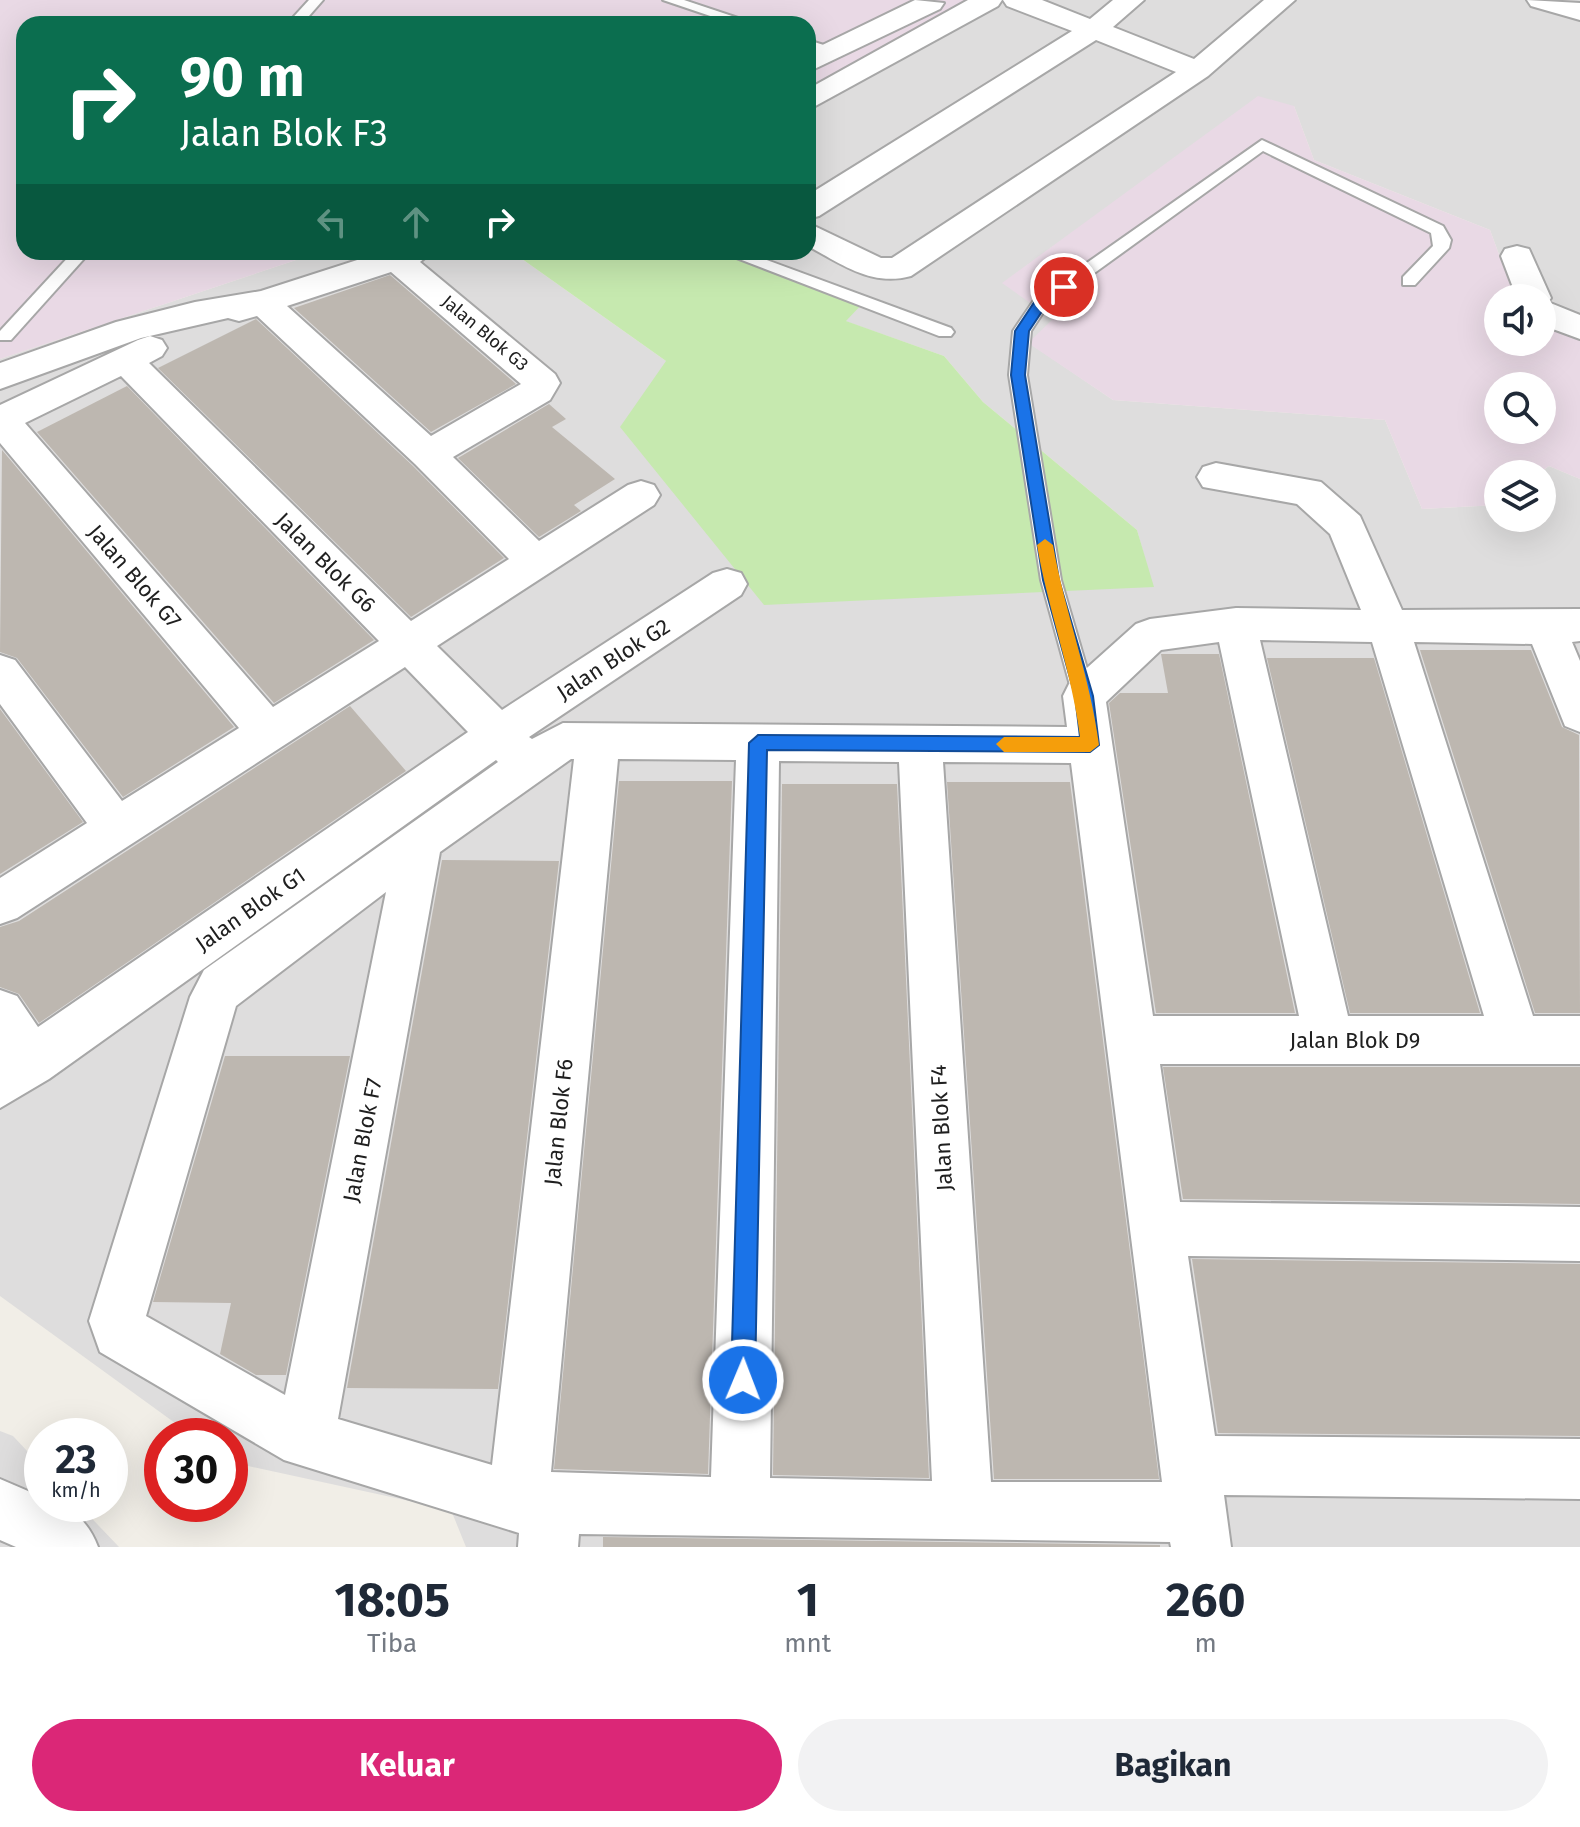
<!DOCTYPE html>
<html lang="id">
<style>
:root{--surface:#fff;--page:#f2f2f3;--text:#1f2937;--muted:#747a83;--accent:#db2777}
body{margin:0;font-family:"Fira Sans",sans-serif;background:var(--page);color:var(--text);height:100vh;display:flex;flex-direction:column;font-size:30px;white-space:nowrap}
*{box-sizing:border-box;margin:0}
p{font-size:26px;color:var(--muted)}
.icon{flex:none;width:44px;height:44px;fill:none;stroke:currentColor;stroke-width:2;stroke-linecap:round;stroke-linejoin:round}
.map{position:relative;height:1547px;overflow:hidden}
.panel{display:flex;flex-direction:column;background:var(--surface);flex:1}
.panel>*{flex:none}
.banner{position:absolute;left:16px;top:16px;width:800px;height:244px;border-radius:24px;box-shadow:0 8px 32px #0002;background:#0b6e4f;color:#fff;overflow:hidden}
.tools{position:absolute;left:1484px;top:284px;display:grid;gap:16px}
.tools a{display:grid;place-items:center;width:72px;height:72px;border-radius:50%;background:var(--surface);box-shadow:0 8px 32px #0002;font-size:40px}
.speed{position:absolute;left:24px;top:1418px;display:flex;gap:16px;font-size:40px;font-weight:700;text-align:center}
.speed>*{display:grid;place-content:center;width:104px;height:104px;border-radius:50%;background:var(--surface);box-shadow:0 8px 32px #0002;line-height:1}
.speed small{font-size:20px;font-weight:400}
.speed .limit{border:12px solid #d22;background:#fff;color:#111}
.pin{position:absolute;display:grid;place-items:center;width:68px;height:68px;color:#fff;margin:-34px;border:4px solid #fff;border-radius:50%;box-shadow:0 2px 8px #0007}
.me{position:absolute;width:88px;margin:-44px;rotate:1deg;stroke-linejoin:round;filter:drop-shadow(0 0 6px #0008)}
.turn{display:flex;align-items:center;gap:28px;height:168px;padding:0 32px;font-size:36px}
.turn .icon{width:104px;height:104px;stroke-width:2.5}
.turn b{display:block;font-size:56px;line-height:68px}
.lanes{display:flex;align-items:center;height:76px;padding:0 32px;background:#0003;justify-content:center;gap:40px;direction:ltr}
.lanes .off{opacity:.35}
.eta{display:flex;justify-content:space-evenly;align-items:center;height:136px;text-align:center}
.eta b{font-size:48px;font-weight:700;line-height:56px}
.button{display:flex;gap:16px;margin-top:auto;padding:16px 32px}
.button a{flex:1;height:92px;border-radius:48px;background:var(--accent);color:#fff;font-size:32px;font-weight:700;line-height:92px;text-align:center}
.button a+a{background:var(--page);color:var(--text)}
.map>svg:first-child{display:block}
.residential{fill:#dedddd}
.industrial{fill:#e9d9e5;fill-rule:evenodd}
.grass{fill:#c6e9af}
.building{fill:#bdb7b0}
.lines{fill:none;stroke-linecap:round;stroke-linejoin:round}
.lane-casing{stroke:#a7a7a7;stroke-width:4}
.street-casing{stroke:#a7a7a7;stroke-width:4}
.lane{fill:#fff;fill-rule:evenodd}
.street{fill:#fff;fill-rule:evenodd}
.route{fill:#1a73e8;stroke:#114b97;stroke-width:2}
.slow{fill:#f59e0b}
.labels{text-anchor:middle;stroke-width:8;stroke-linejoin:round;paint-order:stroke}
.far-street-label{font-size:18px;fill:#202020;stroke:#fff}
.street-label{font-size:22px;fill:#202020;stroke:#fff}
</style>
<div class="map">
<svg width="1580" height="1547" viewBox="0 0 1580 1547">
<rect width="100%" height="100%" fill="#f1eee7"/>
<g class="residential">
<polygon points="984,0 1580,0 1580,340 1542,326 1542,298 1515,298 1490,230 1314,160 1294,106 1029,343 1113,400 1385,420 1422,509 1498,505 1498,518 1542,518 1542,474 1538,474 1549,466 1580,479 1580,1547 466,1547 451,1510 230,1462 230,1436 193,1436 0,1296 0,359 320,252 505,252 515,254 666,361 1153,587 1137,530 983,402 944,356 845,321 863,302 717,252 808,252 808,93"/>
<polygon points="0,1431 13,1436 42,1467 42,1504 78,1504 119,1547 0,1547"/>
</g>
<g class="industrial">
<polygon points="0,0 984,0 808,93 808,24 24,24 24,252 320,252 0,359"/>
<path d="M 1258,96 L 1294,106 L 1314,160 L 1490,230 L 1515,298 L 1498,298 L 1498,342 L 1542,342 L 1542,326 L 1580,340 L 1580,479 L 1549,466 L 1538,474 L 1498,474 L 1498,505 L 1422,509 L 1385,420 L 1113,400 L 1028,343 L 1053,319 L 1002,283 ZM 1498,386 L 1542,386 L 1542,430 L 1498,430 Z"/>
</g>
<polygon class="grass" points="519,252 717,252 864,302 846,321 944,356 983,402 1137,530 1154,587 764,605 620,427 666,361 515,254"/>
<g class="building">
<polygon points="390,275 516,384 431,432 294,308"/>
<polygon points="256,319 413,466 504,558 411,617 158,368"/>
<polygon points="127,386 374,640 274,703 37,432"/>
<polygon points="549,404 566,419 552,427 615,479 574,505 581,511 539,537 458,458"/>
<polygon points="2,450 234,727 123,797 17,658 0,652"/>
<polygon points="1420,650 1531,650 1562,727 1579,735 1580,1013 1535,1013"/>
<polygon points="1161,654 1219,654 1295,1013 1156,1013 1109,703 1120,693 1168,693"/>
<polygon points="1267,658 1374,658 1480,1013 1350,1013"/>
<polygon points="350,706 406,771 39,1023 19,994 0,987 0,927 19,921"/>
<polygon points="0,709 83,822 0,874"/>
<polygon points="619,781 732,781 708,1474 554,1469"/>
<polygon points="947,782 1070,782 1159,1479 994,1479"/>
<polygon points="782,784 897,784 929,1478 773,1475"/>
<polygon points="442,860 559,861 498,1389 347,1388"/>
<polygon points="225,1056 350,1056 286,1375 256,1375 220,1354 231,1303 153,1302"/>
<polygon points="1163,1067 1580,1067 1580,1204 1183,1199"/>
<polygon points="1192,1259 1580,1264 1580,1436 1218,1433"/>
<polygon points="603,1537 1160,1545 1160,1547 603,1547"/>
</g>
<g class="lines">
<g class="lane-casing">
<g id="lane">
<polygon points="309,0 323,0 302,24 287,24"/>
<polygon points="663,0 684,0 756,24 734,24"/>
<polygon points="808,40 833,48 835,51 828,55 808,49"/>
<polygon points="1262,140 1443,226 1451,240 1449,248 1415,285 1403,285 1403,277 1433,246 1431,233 1263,151 1046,308 1031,331 1027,375 1061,580 1095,696 1091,702 1077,702 1073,696 1041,580 1009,375 1013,331 1034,300"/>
<polygon points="73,252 90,252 11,340 0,340 0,331"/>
<polygon points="721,252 745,252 951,328 954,332 951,336 939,336"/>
</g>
</g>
<g class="street-casing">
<g id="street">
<polygon points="915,0 944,3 940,9 808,72 808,52"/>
<polygon points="968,0 1002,0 998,6 808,110 808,89"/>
<path d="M 1003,0 L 1042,0 L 1090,19 L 1113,0 L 1144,0 L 1113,27 L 1194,59 L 1264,0 L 1295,0 L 1208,76 L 911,276 C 872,287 841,264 808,246 L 808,223 L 881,258 L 892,258 L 1176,72 L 1096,40 L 819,216 L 808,219 L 808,195 L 1072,31 L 1007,6 Z"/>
<polygon points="1527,0 1580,3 1580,20 1531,6"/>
<polygon points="1517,246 1529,249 1551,298 1548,302 1580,315 1580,339 1542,325 1542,298 1517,298 1501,256 1505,249"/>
<path d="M 382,252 L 432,252 L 420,262 L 555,374 L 560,383 L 550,400 L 453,457 L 539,541 L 628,485 L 641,481 L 654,485 L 660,495 L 654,505 L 437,646 L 502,710 L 713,573 L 727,569 L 741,573 L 747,584 L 741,595 L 529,737 L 532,739 L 563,723 L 1067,727 L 1063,696 L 1069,684 L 1136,624 L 1150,619 L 1236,608 L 1361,610 L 1330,534 L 1297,504 L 1203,487 L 1197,477 L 1203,467 L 1216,463 L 1321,482 L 1360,516 L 1402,610 L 1580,609 L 1580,641 L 1572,642 L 1580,661 L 1580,732 L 1565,726 L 1532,644 L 1414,642 L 1533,1016 L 1580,1016 L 1580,1064 L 1160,1064 L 1180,1202 L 1580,1207 L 1580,1261 L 1188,1256 L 1215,1436 L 1580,1439 L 1580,1499 L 1224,1495 L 1231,1547 L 1171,1547 L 1170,1542 L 579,1534 L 578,1547 L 518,1547 L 519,1533 L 284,1460 L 100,1352 L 89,1321 L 190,997 L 204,970 L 498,762 L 496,760 L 49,1079 L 0,1108 L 0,990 L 17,996 L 38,1027 L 468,732 L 405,667 L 17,918 L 0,924 L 0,878 L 87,823 L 0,704 L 0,655 L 15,660 L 122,801 L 239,728 L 0,443 L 0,405 L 138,340 L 150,336 L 162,340 L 167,348 L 162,356 L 149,363 L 411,621 L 509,559 L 415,464 L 257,316 L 239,321 L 228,318 L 141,338 L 0,389 L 0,363 L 116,322 L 195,302 L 261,291 ZM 391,272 L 521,384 L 431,436 L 287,306 ZM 121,376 L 379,641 L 273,707 L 25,423 ZM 1260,640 L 1372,642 L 1484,1016 L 1348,1016 ZM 1219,642 L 1299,1016 L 1153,1016 L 1106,702 L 1161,650 ZM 571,759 L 574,759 L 492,1465 L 338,1419 L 440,852 ZM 618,759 L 736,760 L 711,1477 L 551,1472 ZM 779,761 L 899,762 L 932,1481 L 770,1478 ZM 943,762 L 1071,763 L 1162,1482 L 991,1482 ZM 386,892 L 285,1395 L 146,1316 L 236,1006 Z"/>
<path d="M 0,1479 L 42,1497 L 42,1504 C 71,1504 88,1521 98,1547 L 16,1547 L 0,1540 Z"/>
</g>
</g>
<use href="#lane" class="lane"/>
<use href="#street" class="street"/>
</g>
<polygon class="route" points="1060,283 1071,287 1045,307 1029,331 1025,375 1059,580 1093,696 1099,745 1090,752 767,750 755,1380 751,1389 743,1392 734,1389 731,1380 749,743 758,735 1080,737 1075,696 1043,580 1011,375 1015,331 1035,301"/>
<path class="slow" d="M 1045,539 L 1053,545 C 1065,613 1090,676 1099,745 L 1090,752 L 1004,752 L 996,744 L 1004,737 L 1080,737 C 1072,672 1048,610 1037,545 Z"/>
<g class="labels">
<g class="far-street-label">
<text transform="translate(485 333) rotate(40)" y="6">Jalan Blok G3</text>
</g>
<g class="street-label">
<text transform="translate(326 562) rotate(45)" y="8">Jalan Blok G6</text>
<text transform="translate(135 576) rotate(49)" y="8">Jalan Blok G7</text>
<text transform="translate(613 659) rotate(-33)" y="8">Jalan Blok G2</text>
<text transform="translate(250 909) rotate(-35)" y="8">Jalan Blok G1</text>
<text x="1355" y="1048">Jalan Blok D9</text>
<text transform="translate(558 1122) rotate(-84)" y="8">Jalan Blok F6</text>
<text transform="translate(941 1128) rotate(-93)" y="8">Jalan Blok F4</text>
<text transform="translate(362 1140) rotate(-79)" y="8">Jalan Blok F7</text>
</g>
</g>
</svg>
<div class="tools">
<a><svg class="icon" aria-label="sound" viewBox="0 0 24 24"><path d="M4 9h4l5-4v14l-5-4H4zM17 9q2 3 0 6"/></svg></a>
<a><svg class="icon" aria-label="search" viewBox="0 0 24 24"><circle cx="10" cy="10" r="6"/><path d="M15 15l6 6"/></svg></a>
<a><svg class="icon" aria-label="layers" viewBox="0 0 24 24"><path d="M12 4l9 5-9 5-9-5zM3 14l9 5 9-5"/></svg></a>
</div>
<div class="speed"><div>23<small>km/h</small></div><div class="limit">30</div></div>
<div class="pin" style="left:1064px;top:287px;background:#d93025"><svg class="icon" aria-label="arrive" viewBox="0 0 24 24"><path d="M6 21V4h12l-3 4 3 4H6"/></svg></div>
<svg class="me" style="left:743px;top:1380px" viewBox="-20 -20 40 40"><circle r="17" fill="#1a73e8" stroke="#fff" stroke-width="3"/><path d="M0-11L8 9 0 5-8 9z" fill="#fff"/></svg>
<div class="banner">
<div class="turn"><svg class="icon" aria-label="right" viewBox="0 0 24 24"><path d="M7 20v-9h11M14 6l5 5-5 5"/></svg><div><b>90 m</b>Jalan Blok F3</div></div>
<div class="lanes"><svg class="icon off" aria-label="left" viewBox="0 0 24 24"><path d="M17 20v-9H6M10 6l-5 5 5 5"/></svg><svg class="icon off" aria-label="ahead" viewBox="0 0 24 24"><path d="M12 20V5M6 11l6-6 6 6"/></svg><svg class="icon" aria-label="right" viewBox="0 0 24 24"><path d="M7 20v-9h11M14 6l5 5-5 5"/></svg></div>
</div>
</div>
<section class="panel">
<div class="eta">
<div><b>18:05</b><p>Tiba</p></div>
<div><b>1</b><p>mnt</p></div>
<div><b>260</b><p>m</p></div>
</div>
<div class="button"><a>Keluar</a><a>Bagikan</a></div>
</section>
